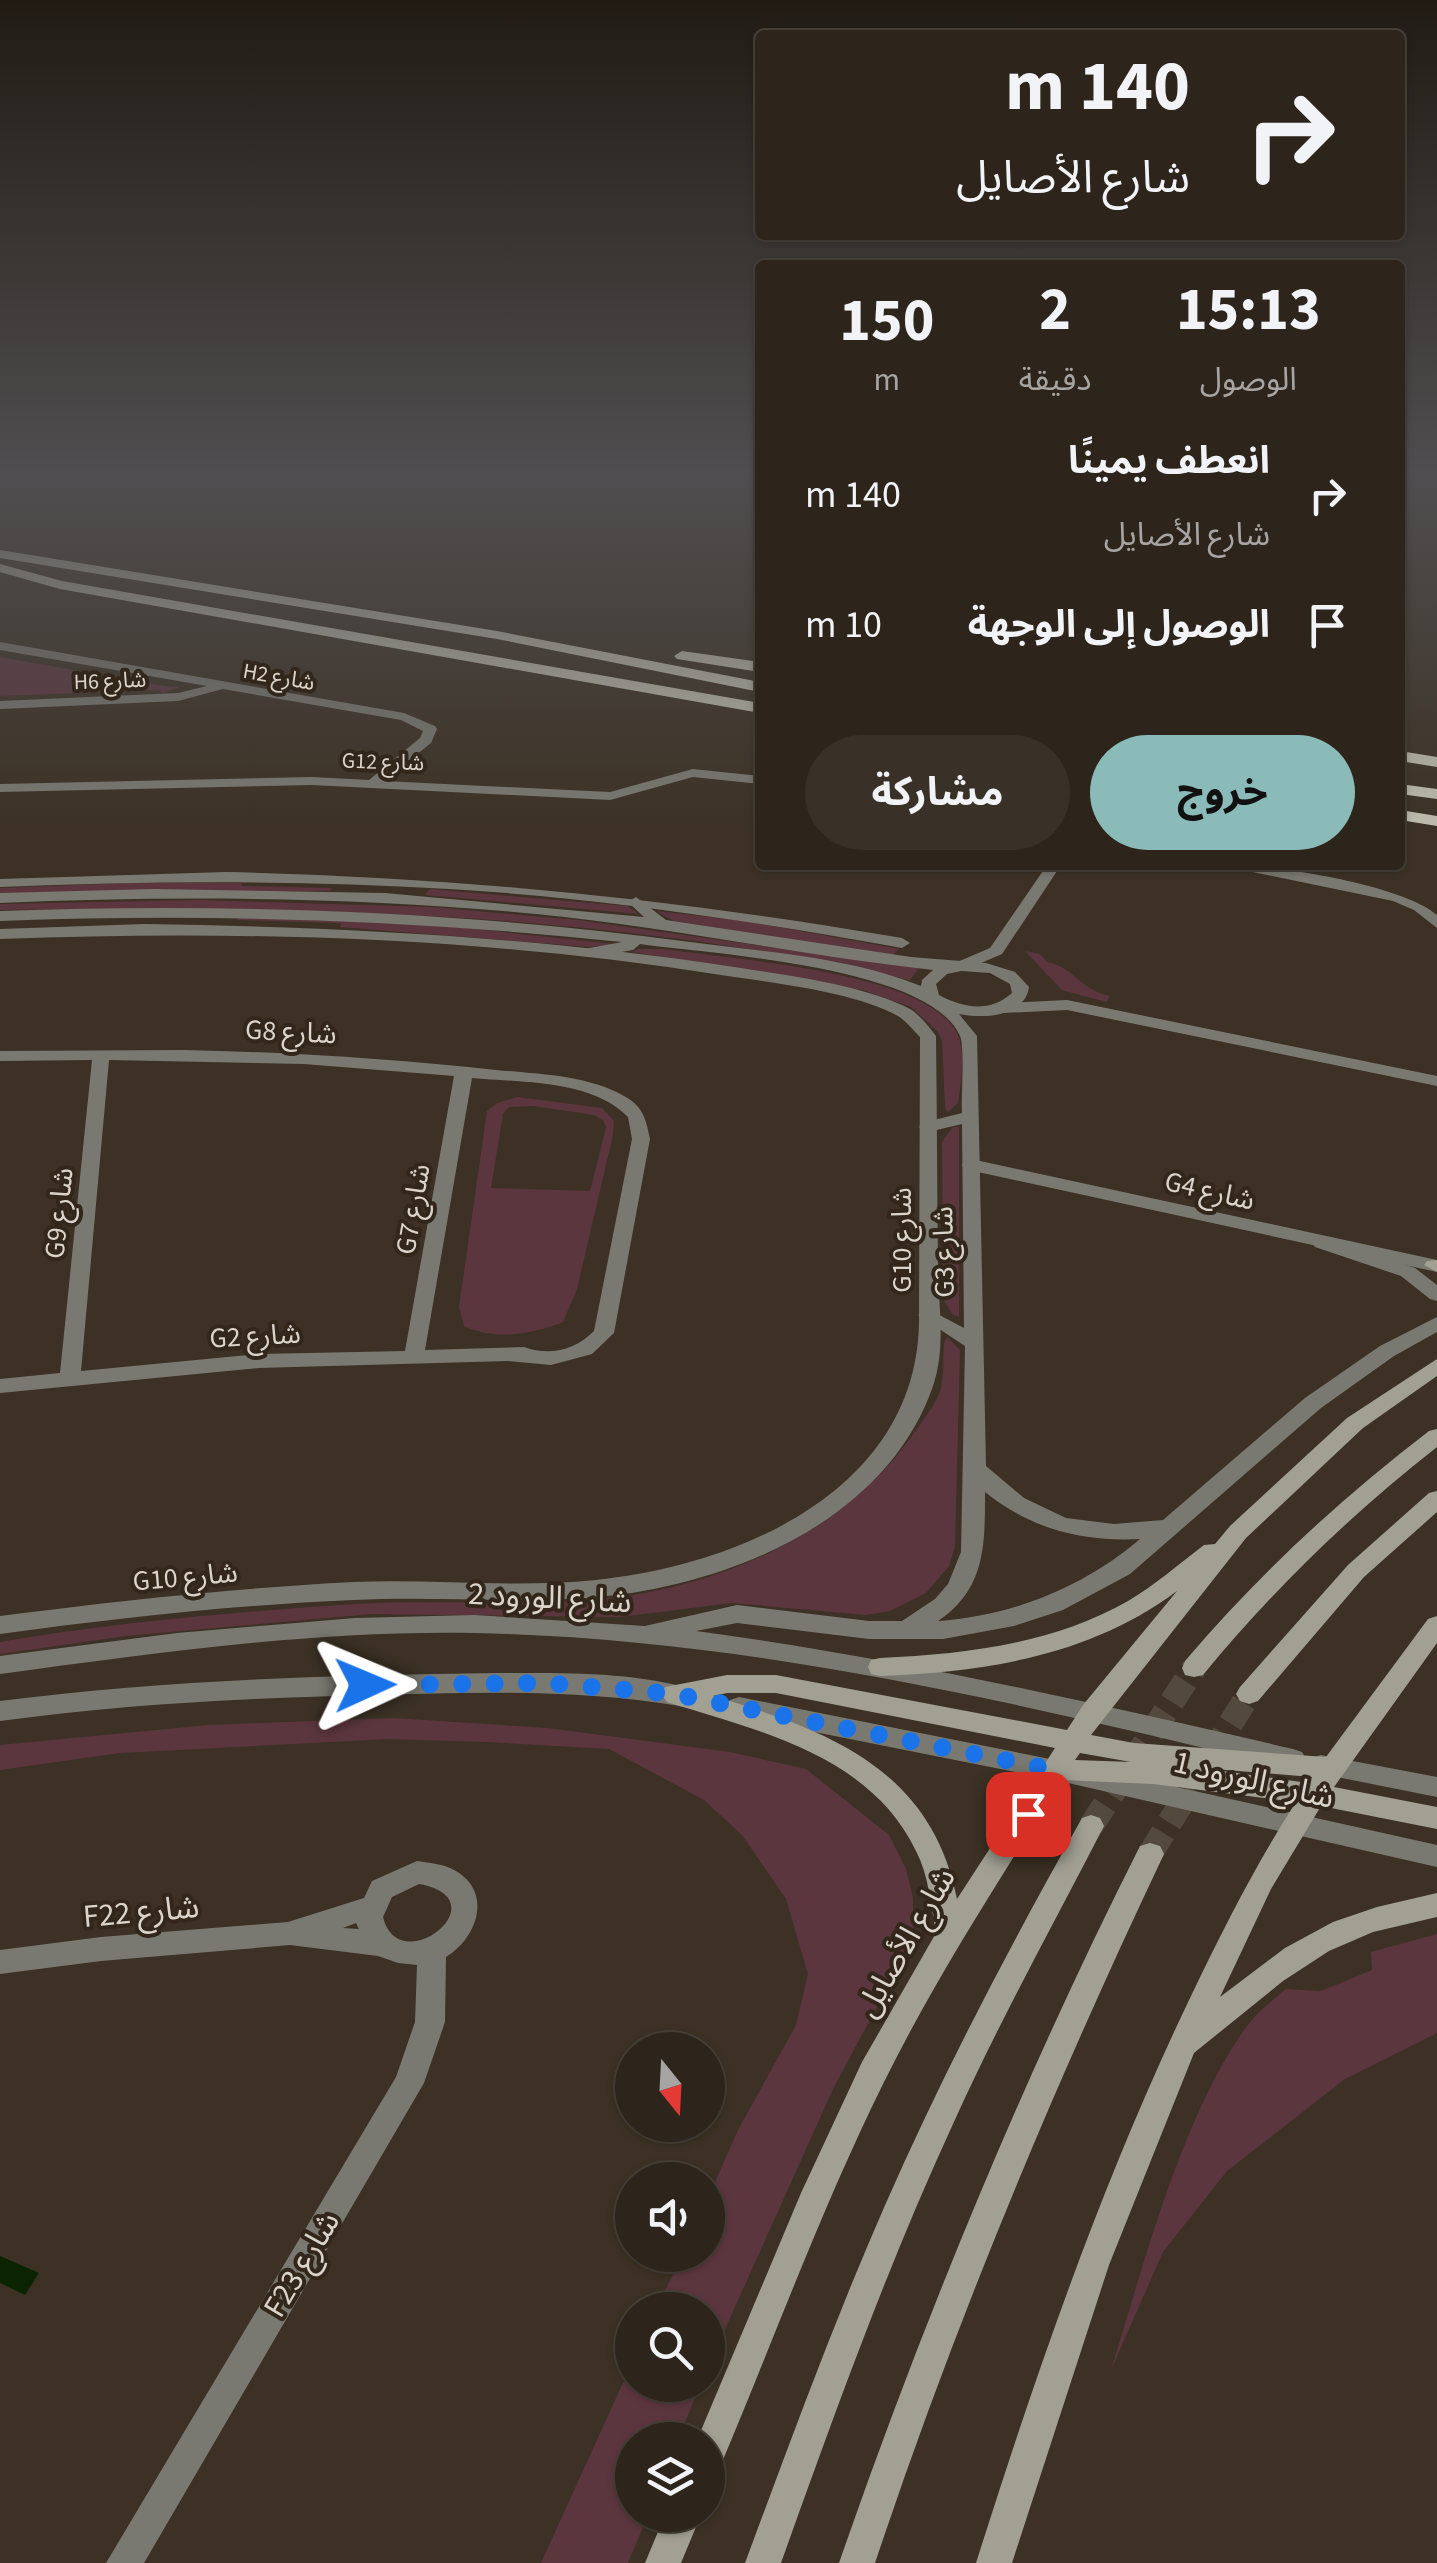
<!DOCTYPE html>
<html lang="ar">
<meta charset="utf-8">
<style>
:root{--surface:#2d251b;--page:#393128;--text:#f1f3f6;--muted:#a7a5a3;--line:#48423a;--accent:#8bbbb9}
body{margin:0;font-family:"Source Sans 3","Noto Sans Arabic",sans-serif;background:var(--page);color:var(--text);direction:rtl;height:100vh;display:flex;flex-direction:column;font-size:38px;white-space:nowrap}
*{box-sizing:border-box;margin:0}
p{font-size:32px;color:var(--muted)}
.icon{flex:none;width:55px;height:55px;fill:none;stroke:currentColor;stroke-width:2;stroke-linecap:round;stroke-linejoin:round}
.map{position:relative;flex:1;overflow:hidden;direction:ltr}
.sheet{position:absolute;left:755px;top:260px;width:650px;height:610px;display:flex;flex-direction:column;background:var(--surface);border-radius:10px;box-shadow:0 2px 8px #0004,0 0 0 2px var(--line);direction:rtl}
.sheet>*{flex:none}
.top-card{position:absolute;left:755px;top:30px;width:650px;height:210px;border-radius:10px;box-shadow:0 2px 8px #0004,0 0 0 2px var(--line);direction:rtl;background:#2d251b;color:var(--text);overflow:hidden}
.needle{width:65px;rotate:162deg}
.buttons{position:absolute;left:615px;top:2032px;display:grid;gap:20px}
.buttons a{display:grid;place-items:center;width:110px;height:110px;border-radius:50%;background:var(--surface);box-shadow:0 2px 8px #0004,0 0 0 2px var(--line);font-size:50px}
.pin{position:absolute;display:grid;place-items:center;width:85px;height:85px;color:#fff;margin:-42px;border-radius:20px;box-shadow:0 5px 15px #0006}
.me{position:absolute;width:110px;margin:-55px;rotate:89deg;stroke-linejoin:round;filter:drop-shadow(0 0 8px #0008)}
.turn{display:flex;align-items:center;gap:35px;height:210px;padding:0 50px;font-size:45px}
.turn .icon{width:130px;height:130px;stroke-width:2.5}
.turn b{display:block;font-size:70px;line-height:85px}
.eta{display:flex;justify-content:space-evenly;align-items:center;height:170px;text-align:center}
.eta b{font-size:60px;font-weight:700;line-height:70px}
.button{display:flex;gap:20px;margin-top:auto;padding:20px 50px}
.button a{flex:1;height:115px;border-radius:60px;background:var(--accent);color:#111;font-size:40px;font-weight:700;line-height:115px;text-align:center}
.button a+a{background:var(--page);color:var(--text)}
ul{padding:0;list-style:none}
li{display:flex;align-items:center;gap:30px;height:130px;padding:0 50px}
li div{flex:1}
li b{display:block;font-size:38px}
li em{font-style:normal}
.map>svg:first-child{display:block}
.green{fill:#5c363e;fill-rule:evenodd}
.water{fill:#0c2300}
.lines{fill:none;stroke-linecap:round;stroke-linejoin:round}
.secondary-tunnel{stroke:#54493d;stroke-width:25;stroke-dasharray:25 12;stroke-linecap:butt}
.minor{fill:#7a7971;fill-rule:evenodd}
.tertiary{fill:#7a7971;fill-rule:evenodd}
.secondary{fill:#a1a093;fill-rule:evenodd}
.primary{fill:#bfbeae;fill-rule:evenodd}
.route{stroke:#1a73e8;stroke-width:18;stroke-dasharray:0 32.4}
.labels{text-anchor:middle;stroke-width:8;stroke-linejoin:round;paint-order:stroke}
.far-street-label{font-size:22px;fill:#dbd4cc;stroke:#32271a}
.street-label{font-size:28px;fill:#dbd4cc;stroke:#32271a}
.near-street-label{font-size:32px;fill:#dbd4cc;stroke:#32271a}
</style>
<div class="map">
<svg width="1437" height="2563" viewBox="0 0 1437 2563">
<rect width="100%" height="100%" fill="#3c3124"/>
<g class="green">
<polygon points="0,657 164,686 181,687 162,693 159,690 0,696"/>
<polygon points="127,883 242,883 242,886 332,888 330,891 0,893 0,888"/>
<polygon points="430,889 627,906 639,914 425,895"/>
<path d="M 199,900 L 432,907 L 578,920 L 919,968 L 910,980 C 612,912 305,905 0,910 L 0,904 Z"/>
<polygon points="656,911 745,921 899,949 893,955 674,921"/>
<polygon points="238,917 436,925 615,944 590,947 340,927 341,923 237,920"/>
<path d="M 638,949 L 663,949 C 730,959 915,971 954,1028 C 967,1045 961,1083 958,1103 L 948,1112 L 945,1108 L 942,1040 L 937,1031 L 911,1007 L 863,990 L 632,952 Z"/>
<path d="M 1025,951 L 1040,954 L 1047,962 C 1075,968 1080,990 1110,996 L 1106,1002 L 1062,990 Z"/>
<path d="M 518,1097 L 602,1108 L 614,1121 L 613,1135 L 577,1289 L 563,1322 C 533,1334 495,1341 464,1326 L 459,1307 L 487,1111 L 497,1103 ZM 533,1106 L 594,1115 L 603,1120 L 606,1127 L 590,1191 L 491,1188 L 503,1114 L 509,1107 Z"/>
<polygon points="953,1127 959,1127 959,1317 952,1314 943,1299 942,1142"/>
<path d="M 947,1337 L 960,1350 L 955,1547 L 949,1566 L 926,1593 L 890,1611 L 866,1615 L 732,1603 L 620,1617 L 371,1614 L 126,1636 L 0,1654 L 0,1642 C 116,1622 236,1612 354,1604 C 436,1599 520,1607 603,1599 C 721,1587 845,1533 914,1433 C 923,1420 937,1403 941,1388 C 944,1374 943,1357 944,1343 Z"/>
<polygon points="393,1718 548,1728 730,1752 806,1769 889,1835 906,1869 913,1898 913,1939 833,2089 708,2367 708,2310 656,2310 682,2255 708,2255 708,2198 738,2130 796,2025 808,1974 786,1899 742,1835 704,1800 609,1749 487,1742 388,1739 120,1753 0,1770 0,1745 208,1725"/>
<path d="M 1437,1934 L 1437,2033 L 1345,2079 L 1227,2171 L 1163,2252 L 1111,2370 C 1144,2264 1182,2115 1247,2026 C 1257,2012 1273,2000 1286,1989 L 1321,1991 L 1372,1970 L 1371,1952 Z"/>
<polygon points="632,2363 632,2385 700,2385 678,2440 632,2440 632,2515 648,2515 628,2563 541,2563"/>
</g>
<polygon class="water" points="0,2256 39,2273 25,2295 0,2283"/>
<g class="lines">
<g class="secondary-tunnel">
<polyline points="1211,1755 1249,1694"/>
<polyline points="1091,1826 1194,1668"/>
<polyline points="1150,1854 1191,1788"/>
</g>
<g class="minor">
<polygon points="0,642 404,713 435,726 437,729 431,743 384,781 610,792 693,769 760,776 760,784 693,777 610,800 312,785 0,792 0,784 312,777 369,780 420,738 423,731 401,720 223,689 178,701 0,709 0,701 178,693 207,686 0,650"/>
<polygon points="1047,865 1061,865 1002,954 967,969 955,969 955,963 990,948"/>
<path d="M 1231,865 C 1277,865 1403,885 1437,915 L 1437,928 L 1414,910 L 1393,901 L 1238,869 Z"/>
<path d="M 226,872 C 454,877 677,899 902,938 L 910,943 L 902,948 C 752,921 601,898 449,889 C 299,880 150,881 0,887 L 0,879 Z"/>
<path d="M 145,924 C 343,927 538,937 734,967 C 785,975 865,985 910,1009 C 920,1015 929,1027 936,1036 C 937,1112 937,1187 938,1263 C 938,1302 946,1345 934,1383 C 888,1523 723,1588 588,1598 C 510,1603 432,1596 353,1600 C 235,1605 117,1618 0,1634 L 0,1616 C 117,1601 235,1588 354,1582 C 434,1579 515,1588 596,1580 C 740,1565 916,1490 919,1323 L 920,1037 C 913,1030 906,1021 898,1016 C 852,991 773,983 721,975 C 481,937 241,930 0,939 L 0,929 Z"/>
<polygon points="1067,1000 1437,1076 1437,1086 1067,1010 1003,1013 995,1008 1003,1003"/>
<path d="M 183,1050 C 288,1052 392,1059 496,1070 C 538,1074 587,1075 624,1096 C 643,1106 646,1119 650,1139 L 614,1333 L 592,1354 L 551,1365 L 508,1361 L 259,1368 L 0,1393 L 0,1379 L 60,1373 L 92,1060 L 0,1061 L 0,1051 ZM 109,1060 L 304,1064 L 454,1076 L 405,1351 L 259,1354 L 81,1371 ZM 472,1078 C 522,1083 590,1079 628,1117 L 632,1139 L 594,1331 C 574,1351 549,1356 524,1347 L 425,1350 Z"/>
<polygon points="971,1159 1437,1260 1437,1272 964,1169 962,1165 964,1161"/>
<path d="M 417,1861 C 430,1863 445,1864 456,1871 C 493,1893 477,1938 446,1957 L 445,2022 L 424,2083 L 144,2563 L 106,2563 L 396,2077 L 415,2022 L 417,1965 L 398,1963 L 378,1956 L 290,1945 L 101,1961 L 0,1974 L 0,1950 L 101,1937 L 288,1922 L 364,1898 L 372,1881 ZM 419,1884 C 503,1899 399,1982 383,1917 L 392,1897 ZM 356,1923 L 359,1929 L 343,1928 Z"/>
</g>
<g class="tertiary">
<path d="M 154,889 L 385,893 L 644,917 L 628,902 L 636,897 L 666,920 L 911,957 L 986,963 L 1015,972 L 1029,987 C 1025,1017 982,1019 959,1014 L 977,1036 L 986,1466 L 1024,1498 L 1066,1518 L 1114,1524 L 1163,1520 L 1305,1398 L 1380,1346 L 1437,1317 L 1437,1332 L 1394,1356 L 1321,1408 L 1130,1574 L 1063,1610 L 1014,1626 L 943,1639 L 869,1639 L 737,1623 L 696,1631 C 898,1658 1095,1703 1293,1749 L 1302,1752 L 1306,1759 L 1302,1766 L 1293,1769 C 1024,1705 752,1638 474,1633 C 315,1630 157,1653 0,1674 L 0,1656 L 177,1633 L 355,1618 L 474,1615 L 645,1626 L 737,1605 L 869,1621 L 902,1621 L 935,1599 L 948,1584 L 961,1552 L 965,1346 L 918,1315 L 928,1309 L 964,1328 L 962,1124 L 928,1132 L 919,1127 L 922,1123 L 962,1113 C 961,1098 965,1047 960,1036 C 930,966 711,954 640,944 L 633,950 L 590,957 L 584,955 L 584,949 L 622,942 C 415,920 209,913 0,921 L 0,911 C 231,903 460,911 690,942 C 766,952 849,957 921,986 L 922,980 L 933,970 C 800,955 669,927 536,914 C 358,897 179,895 0,903 L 0,893 ZM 961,971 L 990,973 L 1010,984 L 1012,993 C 990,1013 963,1008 939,995 L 936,984 L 947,974 ZM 985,1492 C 1031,1529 1082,1542 1140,1539 C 1084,1587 1012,1616 938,1621 C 986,1589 985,1544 985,1492 Z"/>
<polygon points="1322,1237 1415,1268 1437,1285 1437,1301 1430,1299 1401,1276 1315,1247 1312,1243 1315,1239"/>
<path d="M 496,1673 C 560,1673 633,1671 695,1690 L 699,1697 L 695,1704 L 686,1707 C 582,1689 479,1692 373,1695 C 248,1698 124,1704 0,1721 L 0,1701 C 164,1680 330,1675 496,1673 Z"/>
<polygon points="739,1697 1055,1760 1437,1845 1437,1867 1055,1780 739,1717 730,1714 726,1707 730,1700"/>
<polygon points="1321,1755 1437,1777 1437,1797 1312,1772 1308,1765 1312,1758"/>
</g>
<g class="secondary">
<polygon points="1437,1260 1437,1272 1424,1265 1427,1261"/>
<path d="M 1437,1359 L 1437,1376 L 1363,1428 L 1246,1538 L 1091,1735 L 1134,1743 L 1326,1757 L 1428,1619 L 1437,1616 L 1437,1643 L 1334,1787 L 1437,1807 L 1437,1829 L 1321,1806 L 1271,1889 L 1220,1997 L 1285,1948 L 1333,1922 L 1377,1907 L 1437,1893 L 1437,1917 L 1373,1932 L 1329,1951 L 1283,1981 L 1194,2053 L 1109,2265 L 1012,2563 L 976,2563 C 1037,2370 1103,2179 1191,1996 C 1223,1929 1256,1864 1296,1802 L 1153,1784 L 1062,1780 C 1000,1879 936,1977 884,2082 C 822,2207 774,2339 720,2467 L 708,2472 L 708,2440 L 697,2440 L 801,2193 L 862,2062 L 936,1933 C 931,1906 929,1876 916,1851 C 870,1755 759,1731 667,1702 L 661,1694 L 665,1687 L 727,1675 L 776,1675 L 1067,1730 L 1083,1705 L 1177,1591 C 1090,1656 985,1672 880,1676 L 871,1674 L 868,1667 L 871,1660 L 880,1658 C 967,1654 1052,1644 1128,1601 C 1155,1585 1179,1564 1204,1545 L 1215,1544 L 1230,1526 L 1347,1418 ZM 727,1693 L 776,1693 L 1055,1748 L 957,1899 C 931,1768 827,1730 713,1696 ZM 1080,1753 L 1131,1762 L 1075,1760 ZM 1202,1768 L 1312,1777 L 1308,1783 Z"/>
<path d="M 1437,1429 L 1437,1447 C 1350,1515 1273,1590 1203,1675 L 1194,1677 L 1185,1675 L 1182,1668 L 1185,1661 C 1258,1575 1339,1500 1429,1431 Z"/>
<polygon points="1437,1491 1437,1512 1364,1577 1258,1701 1249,1704 1240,1701 1236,1694 1240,1687 1348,1565 1429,1493"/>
<path d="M 1091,1815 L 1100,1818 L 1104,1826 C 1053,1925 999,2022 953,2124 C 887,2267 834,2415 781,2563 L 745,2563 C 790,2442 834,2321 886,2203 C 944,2071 1011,1944 1082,1818 Z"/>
<path d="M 1150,1843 L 1160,1846 L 1164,1854 C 1054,2086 956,2320 875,2563 L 839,2563 C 924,2318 1023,2078 1140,1846 Z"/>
<polygon points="665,2515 701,2515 681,2563 645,2563"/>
</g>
<g class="primary">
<polygon points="0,550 497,631 760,682 760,692 497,639 0,558"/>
<polygon points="0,564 62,581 760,703 760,713 60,589 0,572"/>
<polygon points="682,651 760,662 760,672 677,659 674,656"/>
<polygon points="1400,751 1437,757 1437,767 1400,761"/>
<polygon points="1400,784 1437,789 1437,799 1400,794"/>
<polygon points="1400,810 1437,816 1437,826 1400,820"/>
</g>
</g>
<linearGradient id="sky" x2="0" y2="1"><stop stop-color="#211b14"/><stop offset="0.57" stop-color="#504e50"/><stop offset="1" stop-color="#504e50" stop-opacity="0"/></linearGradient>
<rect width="1437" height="833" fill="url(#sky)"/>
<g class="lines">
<polyline class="route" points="365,1685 546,1683 674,1694 1055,1770 1028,1814"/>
</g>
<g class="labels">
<g class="far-street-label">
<text transform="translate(279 676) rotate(10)" y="8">H2 شارع</text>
<text transform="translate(110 680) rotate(-2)" y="8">H6 شارع</text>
<text transform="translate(383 761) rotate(2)" y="8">G12 شارع</text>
</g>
<g class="street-label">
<text transform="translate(291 1031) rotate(3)" y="10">G8 شارع</text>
<text transform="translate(1210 1190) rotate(13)" y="10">G4 شارع</text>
<text transform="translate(412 1209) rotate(-80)" y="10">G7 شارع</text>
<text transform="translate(58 1213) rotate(-84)" y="10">G9 شارع</text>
<text transform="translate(901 1240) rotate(-90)" y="10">G10 شارع</text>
<text transform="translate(943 1252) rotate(-91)" y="10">G3 شارع</text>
<text transform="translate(255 1335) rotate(-3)" y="10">G2 شارع</text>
<text transform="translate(185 1576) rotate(-5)" y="10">G10 شارع</text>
</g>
<g class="near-street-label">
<text transform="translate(550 1597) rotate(3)" y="11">شارع الورود 2</text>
<text transform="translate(1254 1779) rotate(13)" y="11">شارع الورود 1</text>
<text transform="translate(141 1911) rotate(-5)" y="11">F22 شارع</text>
<text transform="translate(905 1942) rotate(-60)" y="11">شارع الأصايل</text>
<text transform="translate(301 2264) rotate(-59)" y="11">F23 شارع</text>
</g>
</g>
</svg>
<div class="buttons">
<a><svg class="needle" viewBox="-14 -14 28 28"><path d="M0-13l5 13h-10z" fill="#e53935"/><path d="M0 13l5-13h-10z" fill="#a7a5a3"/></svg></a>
<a><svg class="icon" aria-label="sound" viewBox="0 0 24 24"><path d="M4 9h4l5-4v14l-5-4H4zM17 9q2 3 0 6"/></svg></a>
<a><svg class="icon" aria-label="search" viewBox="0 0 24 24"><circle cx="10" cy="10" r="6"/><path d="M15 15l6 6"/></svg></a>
<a><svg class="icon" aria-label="layers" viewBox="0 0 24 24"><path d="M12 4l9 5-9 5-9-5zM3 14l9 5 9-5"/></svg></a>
</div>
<div class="pin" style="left:1028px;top:1814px;background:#d93025"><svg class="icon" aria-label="arrive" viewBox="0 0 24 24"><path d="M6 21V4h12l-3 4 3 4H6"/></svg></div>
<svg class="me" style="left:365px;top:1685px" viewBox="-20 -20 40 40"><path d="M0-17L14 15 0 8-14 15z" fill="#1a73e8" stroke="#fff" stroke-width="4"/></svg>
<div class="top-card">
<div class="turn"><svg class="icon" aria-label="right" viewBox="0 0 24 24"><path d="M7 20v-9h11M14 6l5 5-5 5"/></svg><div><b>140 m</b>شارع الأصايل</div></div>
</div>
<section class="sheet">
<div class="eta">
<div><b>15:13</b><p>الوصول</p></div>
<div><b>2</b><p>دقيقة</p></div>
<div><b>150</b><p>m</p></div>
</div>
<ul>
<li><svg class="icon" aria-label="right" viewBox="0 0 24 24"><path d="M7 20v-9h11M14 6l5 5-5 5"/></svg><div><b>انعطف يمينًا</b><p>شارع الأصايل</p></div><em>140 m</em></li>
<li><svg class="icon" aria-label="arrive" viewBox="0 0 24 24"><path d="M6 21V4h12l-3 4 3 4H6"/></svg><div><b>الوصول إلى الوجهة</b></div><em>10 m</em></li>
</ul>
<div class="button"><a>خروج</a><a>مشاركة</a></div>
</section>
</div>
